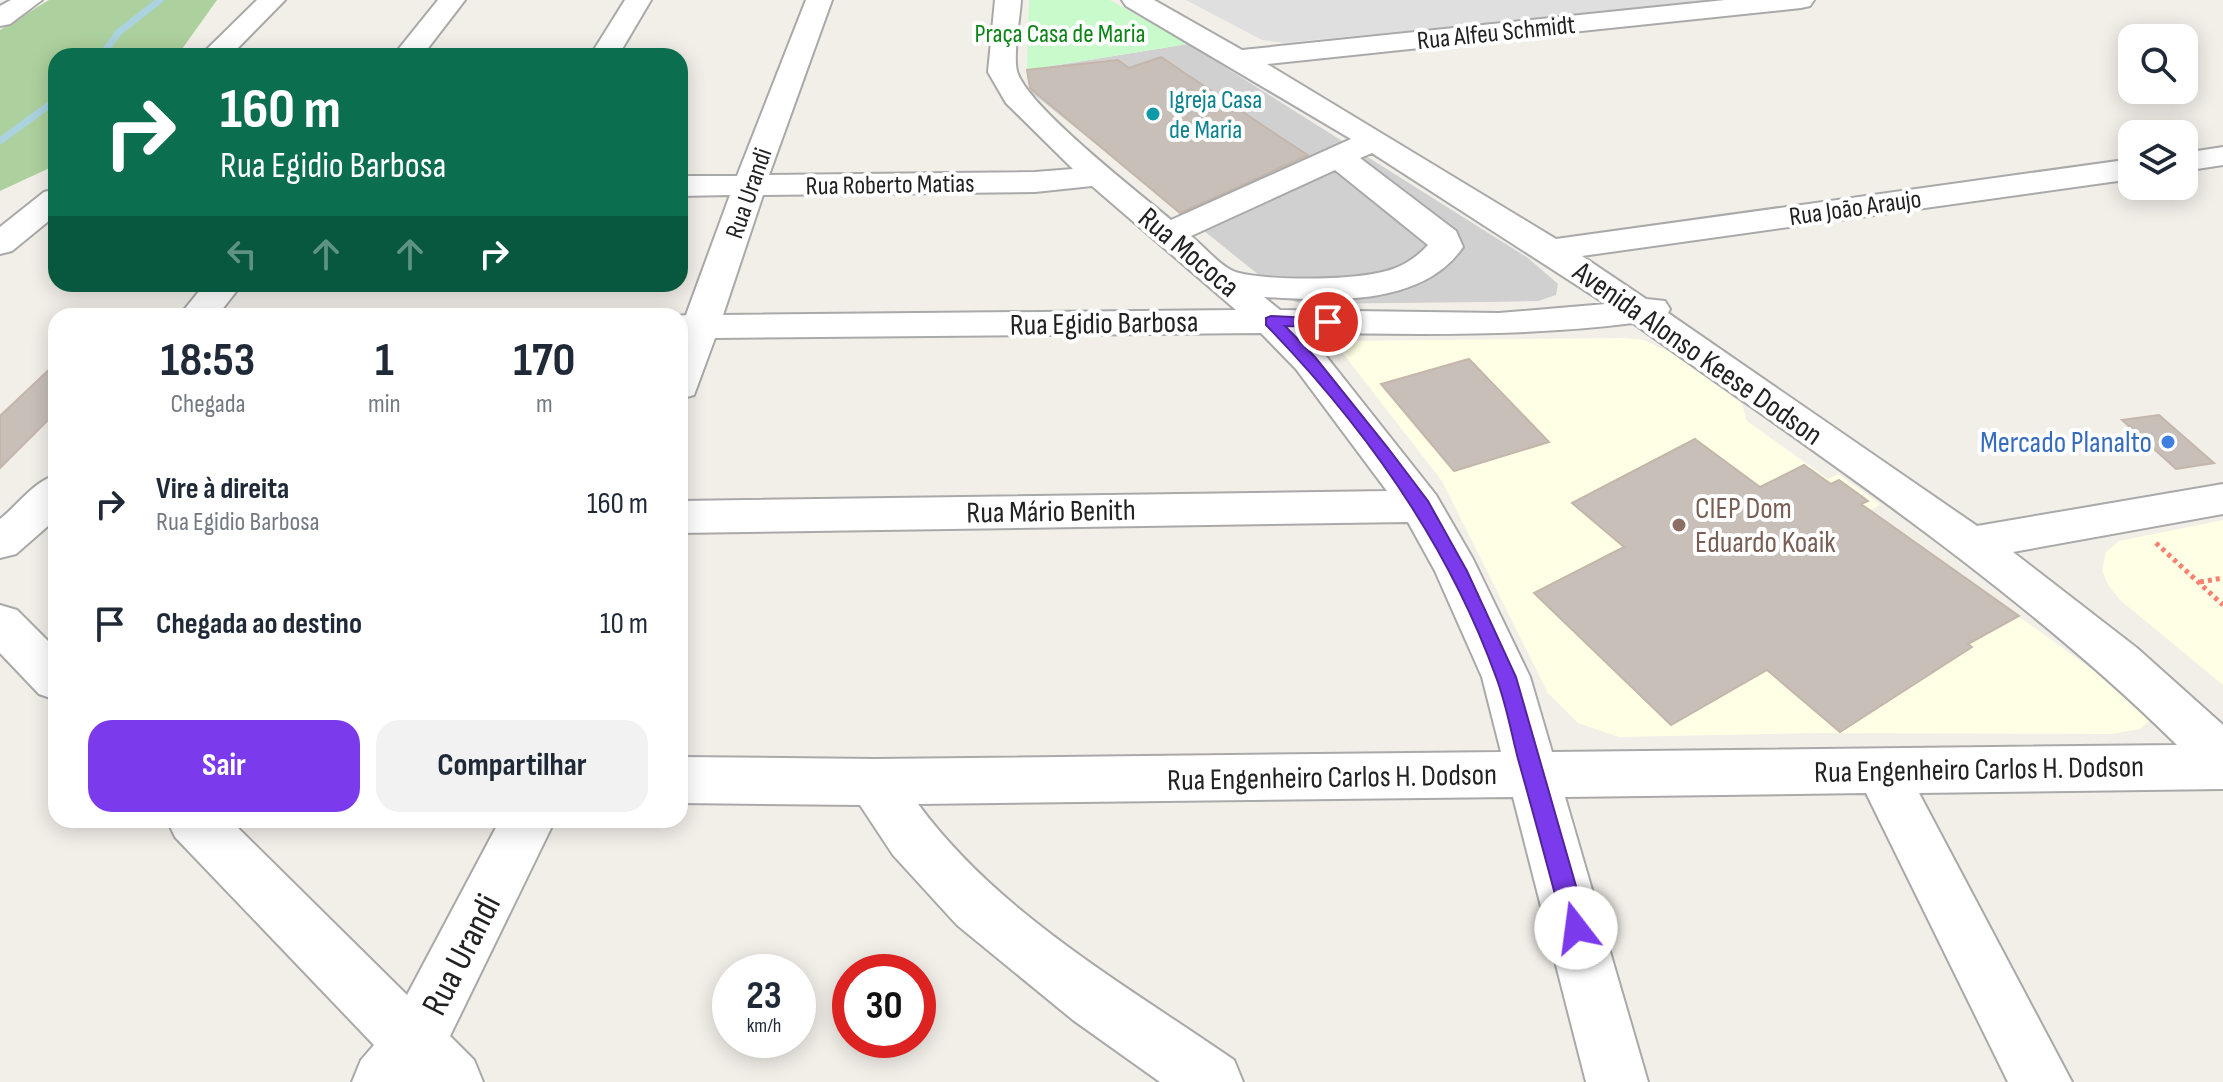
<!DOCTYPE html>
<html lang="pt">
<meta charset="utf-8">
<style>
:root{--surface:#fff;--page:#f2f2f3;--text:#1f2937;--muted:#747a83;--accent:#7c3aed}
body{margin:0;font-family:"Sofia Sans Condensed",sans-serif;background:var(--page);color:var(--text);height:100vh;display:flex;flex-direction:column;font-size:30px;white-space:nowrap}
*{box-sizing:border-box;margin:0}
p{font-size:26px;color:var(--muted)}
.icon{flex:none;width:44px;height:44px;fill:none;stroke:currentColor;stroke-width:2;stroke-linecap:round;stroke-linejoin:round}
.map{position:relative;flex:1;overflow:hidden}
.side{position:absolute;left:48px;top:308px;width:640px;height:520px;display:flex;flex-direction:column;background:var(--surface);border-radius:24px;box-shadow:0 4px 20px #0003}
.side>*{flex:none}
.hud{position:absolute;left:48px;top:48px;width:640px;height:244px;border-radius:24px;box-shadow:0 4px 20px #0003;background:#0b6e4f;color:#fff;overflow:hidden}
.tools{position:absolute;left:2118px;top:24px;display:grid;gap:16px}
.tools a{display:grid;place-items:center;width:80px;height:80px;border-radius:16px;background:var(--surface);box-shadow:0 4px 20px #0003;font-size:40px}
.speed{position:absolute;left:712px;top:954px;display:flex;gap:16px;font-size:40px;font-weight:700;text-align:center}
.speed>*{display:grid;place-content:center;width:104px;height:104px;border-radius:50%;background:var(--surface);box-shadow:0 4px 20px #0003;line-height:1}
.speed small{font-size:20px;font-weight:400}
.speed .limit{border:12px solid #d22;background:#fff;color:#111}
.pin{position:absolute;display:grid;place-items:center;width:68px;height:68px;color:#fff;margin:-34px;border:4px solid #fff;border-radius:50%;box-shadow:0 2px 8px #0007}
.me{position:absolute;width:88px;margin:-44px;rotate:345deg;stroke-linejoin:round;filter:drop-shadow(0 0 6px #0008)}
.turn{display:flex;align-items:center;gap:28px;height:168px;padding:0 40px;font-size:36px}
.turn .icon{width:104px;height:104px;stroke-width:2.5}
.turn b{display:block;font-size:56px;line-height:68px}
.lanes{display:flex;align-items:center;height:76px;padding:0 40px;background:#0003;justify-content:center;gap:40px;direction:ltr}
.lanes .off{opacity:.35}
.eta{display:flex;justify-content:space-evenly;align-items:center;height:136px;text-align:center}
.eta b{font-size:48px;font-weight:700;line-height:56px}
.button{display:flex;gap:16px;margin-top:auto;padding:16px 40px}
.button a{flex:1;height:92px;border-radius:24px;background:var(--accent);color:#fff;font-size:32px;font-weight:700;line-height:92px;text-align:center}
.button a+a{background:var(--page);color:var(--text)}
ul{padding:0;list-style:none}
li{display:flex;align-items:center;gap:24px;height:120px;padding:0 40px}
li div{flex:1}
li b{display:block;font-size:30px}
li em{font-style:normal}
.map>svg:first-child{display:block}
.residential{fill:#e0dfdf}
.education{fill:#ffffe5}
.religious{fill:#d0d0d0}
.forest{fill:#add19e}
.park{fill:#c8facc}
.lines{fill:none;stroke-linecap:round;stroke-linejoin:round}
.stream{stroke:#aad3df;stroke-width:7}
.building{fill:#c7bfb8;stroke:#c4b6ab;stroke-width:2}
.minor-casing{stroke:#a9a9a9;stroke-width:4}
.path{stroke:#fa8072;stroke-width:5;stroke-dasharray:4 4;stroke-linecap:butt}
.minor{fill:#fff;fill-rule:evenodd}
.route{fill:#7c3aed;stroke:#51269a;stroke-width:2}
.culture-dot{fill:#0f9aa8;stroke:#fff;stroke-width:3}
.shop-dot{fill:#3f7fe0;stroke:#fff;stroke-width:3}
.education-dot{fill:#8d6e63;stroke:#fff;stroke-width:3}
.labels{text-anchor:middle;stroke-width:8;stroke-linejoin:round;paint-order:stroke}
.far-street-label{font-size:26px;fill:#222;stroke:#fff}
.far-park-label{font-size:26px;fill:#0c8416;stroke:#fff}
.far-culture-label{font-size:26px;fill:#0d838f;stroke:#fff;text-anchor:start}
.street-label{font-size:30px;fill:#222;stroke:#fff}
.shop-label{font-size:30px;fill:#366cbe;stroke:#fff;text-anchor:end}
.education-label{font-size:30px;fill:#785e54;stroke:#fff;text-anchor:start}
.near-street-label{font-size:36px;fill:#222;stroke:#fff}
</style>
<div class="map">
<svg width="2223" height="1082" viewBox="0 0 2223 1082">
<rect width="100%" height="100%" fill="#f2efe9"/>
<polygon class="residential" points="1186,0 1718,0 1284,43 1262,40"/>
<g class="education">
<polygon points="1622,338 1644,340 1674,354 1742,404 1747,421 1828,479 1838,474 1880,504 1871,510 2136,701 2150,720 2140,729 2111,734 1814,733 1619,737 1578,723 1548,693 1442,481 1338,347 1344,341"/>
<polygon points="2223,520 2223,685 2120,600 2108,585 2102,570 2106,552 2119,541"/>
</g>
<polygon class="religious" points="1188,44 1528,258 1558,284 1556,295 1538,301 1488,302 1303,304 1290,300 1031,92 1027,70"/>
<polygon class="forest" points="49,0 217,0 177,56 56,56 56,165 0,191 0,30"/>
<polygon class="park" points="1029,0 1110,0 1188,44 1027,70"/>
<g class="lines">
<g class="stream">
<polyline points="101,56 119,32 160,0"/>
<polyline points="0,141 56,100"/>
</g>
</g>
<g class="building">
<polygon points="1161,57 1280,137 1308,155 1180,213 1030,88 1027,70 1118,60 1129,68"/>
<polygon points="1469,359 1549,442 1454,471 1381,384"/>
<polygon points="56,363 56,412 0,468 0,416"/>
<polygon points="2159,415 2214,463 2176,469 2122,420"/>
<polygon points="1695,439 1760,487 1804,465 1831,484 1839,480 1868,501 1861,504 2019,616 1968,644 1972,647 1840,732 1767,670 1671,725 1534,593 1624,547 1572,503"/>
</g>
<g class="lines">
<g class="minor-casing">
<g id="minor">
<polygon points="11,0 42,0 10,24 0,26 0,6"/>
<polygon points="257,0 285,0 230,56 200,56"/>
<polygon points="438,0 465,0 422,56 393,56"/>
<polygon points="625,0 651,0 618,56 590,56"/>
<path d="M 806,0 L 832,0 L 769,175 L 1035,172 L 1073,169 L 1006,103 L 988,72 L 995,0 L 1021,0 C 1020,18 1012,60 1018,74 C 1031,109 1139,193 1171,220 L 1351,139 L 1126,6 L 1122,0 L 1154,0 L 1242,50 L 1725,0 L 1814,0 L 1810,6 L 1801,8 L 1267,64 L 1556,239 L 2132,159 L 2132,179 L 1582,256 L 1646,299 L 1665,301 L 1670,309 L 1668,313 L 1977,526 L 2223,484 L 2223,514 L 2013,552 L 2137,648 L 2223,725 L 2223,789 L 1919,793 L 2072,1082 L 2008,1082 L 1866,793 L 1565,797 L 1648,1082 L 1586,1082 L 1513,797 L 918,804 C 999,914 1124,984 1234,1060 L 1243,1082 L 1160,1082 L 1073,1020 L 957,925 L 893,855 L 860,805 L 680,803 L 680,757 L 874,759 L 1501,752 L 1482,677 L 1435,571 L 1408,522 L 680,533 L 680,501 L 1387,491 L 1296,369 L 1261,333 L 715,338 L 694,395 L 680,399 L 678,316 L 686,315 L 730,195 L 680,196 L 680,176 L 737,176 ZM 1372,153 L 1606,304 L 1499,313 L 1280,310 L 1264,297 C 1329,301 1422,307 1463,247 L 1456,231 L 1360,158 ZM 1335,170 L 1428,245 C 1418,256 1407,264 1393,269 C 1360,281 1273,281 1239,273 C 1223,270 1204,246 1191,236 ZM 1092,186 L 1236,310 L 723,315 L 763,195 L 1035,192 ZM 1633,323 C 1819,456 2014,584 2177,745 L 1552,752 L 1530,677 L 1473,559 L 1436,495 L 1322,351 L 1304,333 C 1415,334 1523,337 1633,323 Z"/>
<polygon points="2223,147 2223,165 2184,171 2184,153"/>
<polygon points="56,189 56,215 12,251 0,254 0,227 44,192"/>
<polygon points="205,284 242,284 217,316 179,316"/>
<path d="M 56,475 L 56,519 L 16,554 L 0,558 L 0,519 C 19,504 33,482 56,475 Z"/>
<polygon points="0,605 17,610 56,649 56,700 39,694 0,653"/>
<polygon points="167,820 230,820 407,995 500,820 555,820 450,1036 474,1060 483,1082 352,1082 361,1060 374,1045 175,837"/>
</g>
</g>
<g class="path">
<polyline points="2156,543 2223,605"/>
<polyline points="2200,582 2223,578"/>
</g>
<use href="#minor" class="minor"/>
</g>
<path class="route" d="M 1271,316 L 1334,319 L 1334,326 L 1328,327 L 1285,326 L 1315,357 L 1388,448 L 1428,501 L 1467,571 L 1516,677 L 1588,928 L 1584,936 L 1576,939 L 1568,936 L 1564,928 C 1549,872 1534,815 1518,759 C 1511,732 1506,703 1496,677 C 1448,544 1363,425 1266,325 L 1266,318 Z"/>
<circle class="culture-dot" cx="1153" cy="114" r="8"/>
<circle class="shop-dot" cx="2168" cy="442" r="8"/>
<circle class="education-dot" cx="1679" cy="525" r="8"/>
<g class="labels">
<g class="far-street-label">
<text transform="translate(1496 32) rotate(-6)" y="9">Rua Alfeu Schmidt</text>
<text transform="translate(890 184) rotate(-1)" y="9">Rua Roberto Matias</text>
<text transform="translate(748 193) rotate(-71)" y="9">Rua Urandi</text>
<text transform="translate(1855 207) rotate(-8)" y="9">Rua João Araujo</text>
</g>
<g class="far-park-label">
<text x="1060" y="42">Praça Casa de Maria</text>
</g>
<g class="far-culture-label">
<text x="1169" y="108">Igreja Casa<tspan x="1169" dy="30">de Maria</tspan></text>
</g>
<g class="street-label">
<text transform="translate(1189 252) rotate(40)" y="10">Rua Mococa</text>
<text transform="translate(1104 323) rotate(-1)" y="10">Rua Egidio Barbosa</text>
<text transform="translate(1698 353) rotate(35)" y="10">Avenida Alonso Keese Dodson</text>
<text transform="translate(1051 511) rotate(-1)" y="10">Rua Mário Benith</text>
<text transform="translate(1979 769) rotate(-1)" y="10">Rua Engenheiro Carlos H. Dodson</text>
<text transform="translate(1332 777) rotate(-1)" y="10">Rua Engenheiro Carlos H. Dodson</text>
</g>
<g class="shop-label">
<text x="2152" y="452">Mercado Planalto</text>
</g>
<g class="education-label">
<text x="1695" y="518">CIEP Dom<tspan x="1695" dy="34">Eduardo Koaik</tspan></text>
</g>
<g class="near-street-label">
<text transform="translate(460 954) rotate(-63)" y="13">Rua Urandi</text>
</g>
</g>
</svg>
<div class="tools">
<a><svg class="icon" aria-label="search" viewBox="0 0 24 24"><circle cx="10" cy="10" r="6"/><path d="M15 15l6 6"/></svg></a>
<a><svg class="icon" aria-label="layers" viewBox="0 0 24 24"><path d="M12 4l9 5-9 5-9-5zM3 14l9 5 9-5"/></svg></a>
</div>
<div class="speed"><div>23<small>km/h</small></div><div class="limit">30</div></div>
<div class="pin" style="left:1328px;top:322px;background:#d93025"><svg class="icon" aria-label="arrive" viewBox="0 0 24 24"><path d="M6 21V4h12l-3 4 3 4H6"/></svg></div>
<svg class="me" style="left:1576px;top:928px" viewBox="-20 -20 40 40"><circle r="19" fill="#fff"/><path d="M0-13L10 11 0 6-10 11z" fill="#7c3aed"/></svg>
<div class="hud">
<div class="turn"><svg class="icon" aria-label="right" viewBox="0 0 24 24"><path d="M7 20v-9h11M14 6l5 5-5 5"/></svg><div><b>160 m</b>Rua Egidio Barbosa</div></div>
<div class="lanes"><svg class="icon off" aria-label="left" viewBox="0 0 24 24"><path d="M17 20v-9H6M10 6l-5 5 5 5"/></svg><svg class="icon off" aria-label="ahead" viewBox="0 0 24 24"><path d="M12 20V5M6 11l6-6 6 6"/></svg><svg class="icon off" aria-label="ahead" viewBox="0 0 24 24"><path d="M12 20V5M6 11l6-6 6 6"/></svg><svg class="icon" aria-label="right" viewBox="0 0 24 24"><path d="M7 20v-9h11M14 6l5 5-5 5"/></svg></div>
</div>
<section class="side">
<div class="eta">
<div><b>18:53</b><p>Chegada</p></div>
<div><b>1</b><p>min</p></div>
<div><b>170</b><p>m</p></div>
</div>
<ul>
<li><svg class="icon" aria-label="right" viewBox="0 0 24 24"><path d="M7 20v-9h11M14 6l5 5-5 5"/></svg><div><b>Vire à direita</b><p>Rua Egidio Barbosa</p></div><em>160 m</em></li>
<li><svg class="icon" aria-label="arrive" viewBox="0 0 24 24"><path d="M6 21V4h12l-3 4 3 4H6"/></svg><div><b>Chegada ao destino</b></div><em>10 m</em></li>
</ul>
<div class="button"><a>Sair</a><a>Compartilhar</a></div>
</section>
</div>
